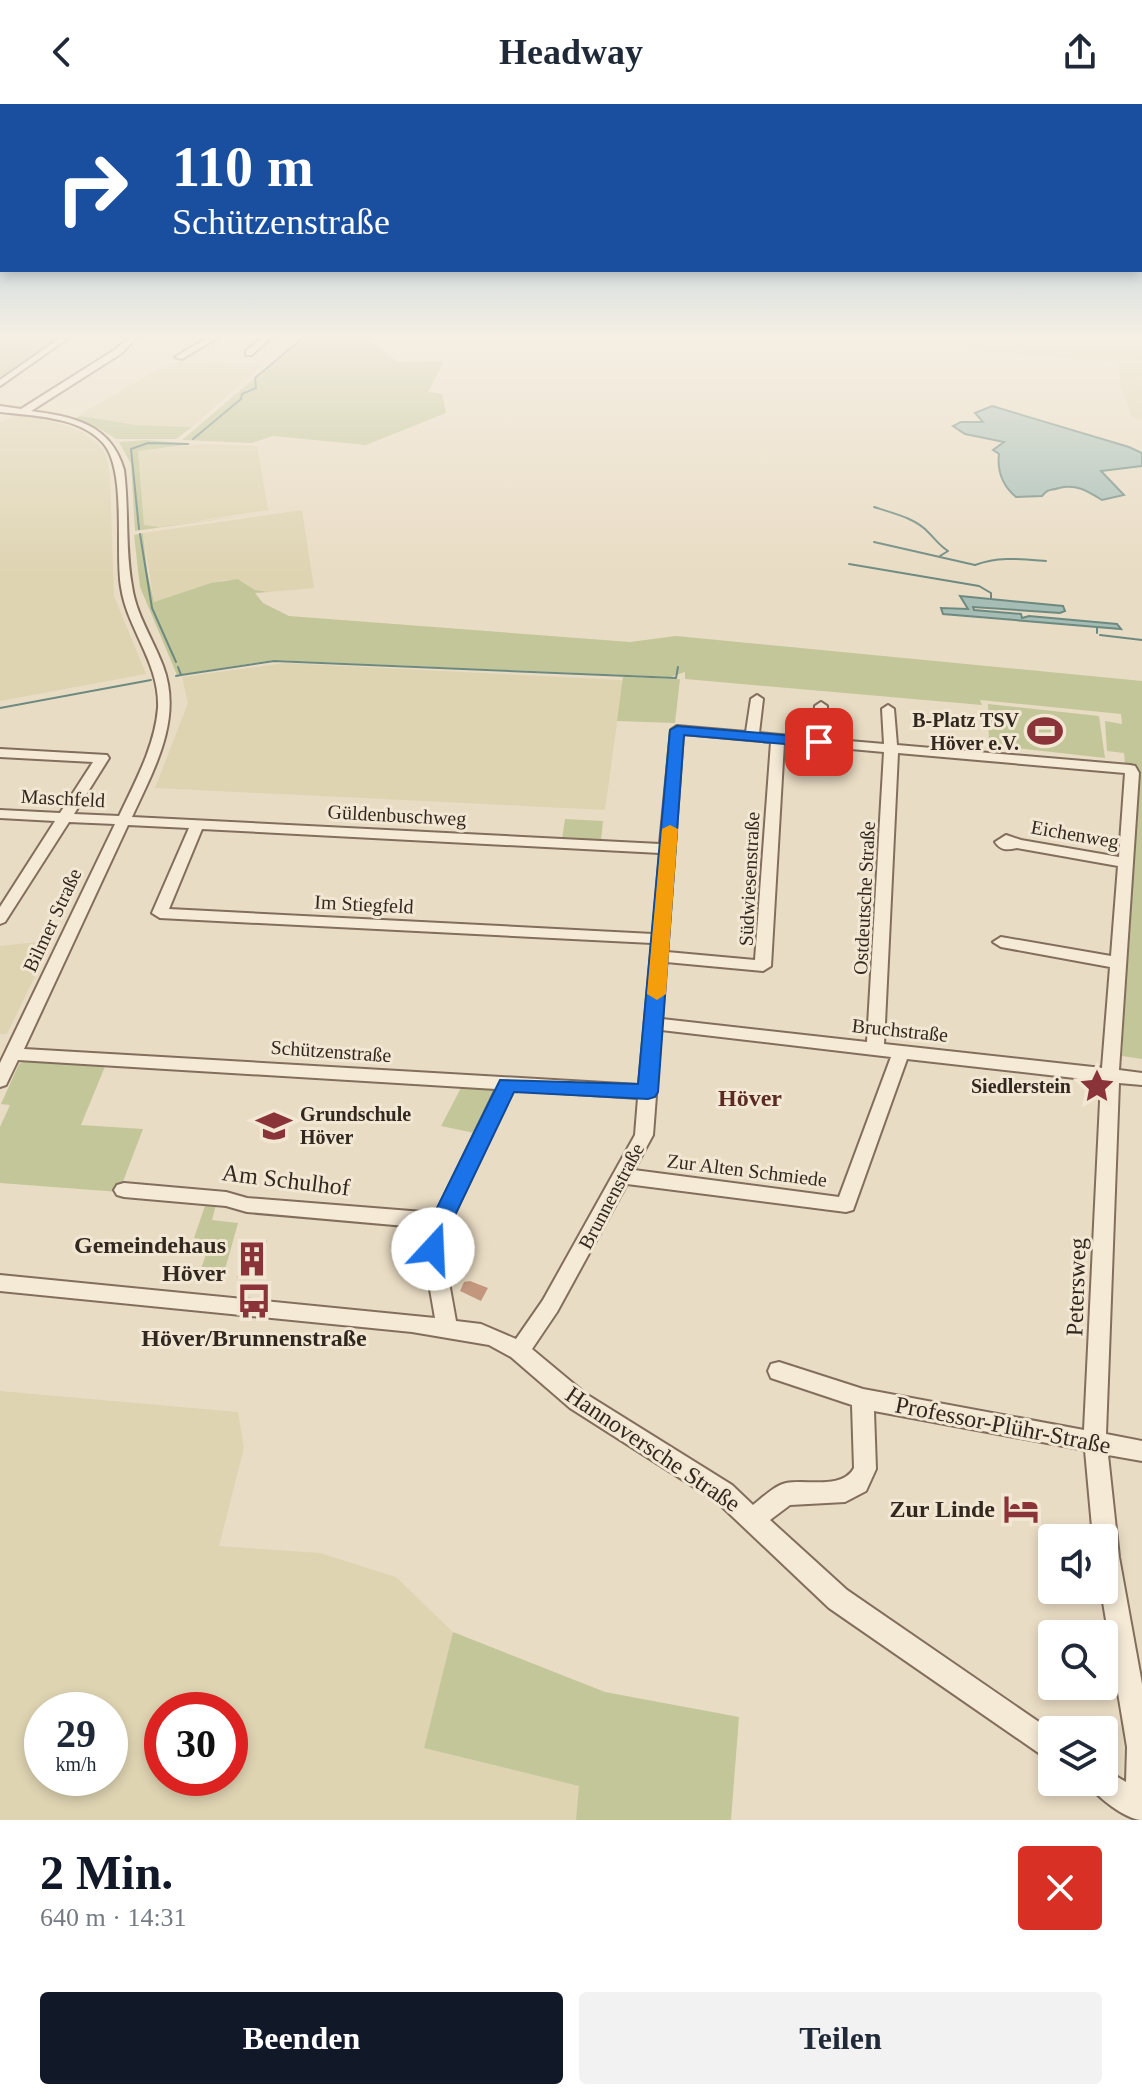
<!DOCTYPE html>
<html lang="de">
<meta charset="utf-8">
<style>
:root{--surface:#fff;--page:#f2f2f3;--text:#1f2937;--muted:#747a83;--accent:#111827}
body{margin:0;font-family:Georgia,serif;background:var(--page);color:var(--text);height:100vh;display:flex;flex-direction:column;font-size:30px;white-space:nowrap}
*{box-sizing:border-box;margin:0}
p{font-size:26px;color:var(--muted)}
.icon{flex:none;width:44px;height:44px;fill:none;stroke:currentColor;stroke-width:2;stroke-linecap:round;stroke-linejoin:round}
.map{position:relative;height:1716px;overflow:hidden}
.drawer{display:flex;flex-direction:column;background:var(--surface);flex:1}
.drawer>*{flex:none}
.banner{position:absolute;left:0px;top:0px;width:1142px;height:168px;box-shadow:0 4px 12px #0003;background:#1a4fa0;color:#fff;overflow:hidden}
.fabs{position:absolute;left:1038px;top:1420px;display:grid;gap:16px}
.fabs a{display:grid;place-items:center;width:80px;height:80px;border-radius:8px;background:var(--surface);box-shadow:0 4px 12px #0003;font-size:40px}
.speed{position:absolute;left:24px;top:1588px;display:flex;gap:16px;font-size:40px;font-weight:700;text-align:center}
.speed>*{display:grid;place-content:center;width:104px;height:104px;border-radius:50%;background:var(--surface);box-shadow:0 4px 12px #0003;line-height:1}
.speed small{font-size:20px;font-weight:400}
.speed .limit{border:12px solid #d22;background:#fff;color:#111}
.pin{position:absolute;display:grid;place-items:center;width:68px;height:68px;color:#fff;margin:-34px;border-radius:16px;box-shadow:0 4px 12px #0006}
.me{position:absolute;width:88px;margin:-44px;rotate:20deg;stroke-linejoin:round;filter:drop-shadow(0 0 6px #0008)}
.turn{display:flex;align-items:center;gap:28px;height:168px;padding:0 40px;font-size:36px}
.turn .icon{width:104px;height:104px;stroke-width:2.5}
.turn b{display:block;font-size:56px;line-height:68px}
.round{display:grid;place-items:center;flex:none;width:84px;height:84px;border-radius:8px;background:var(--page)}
.overview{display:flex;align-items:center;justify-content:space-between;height:136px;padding:0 40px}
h1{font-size:48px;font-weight:700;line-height:60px;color:var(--accent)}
.primary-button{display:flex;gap:16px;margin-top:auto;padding:16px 40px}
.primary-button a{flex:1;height:92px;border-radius:8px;background:var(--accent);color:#fff;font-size:32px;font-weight:700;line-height:92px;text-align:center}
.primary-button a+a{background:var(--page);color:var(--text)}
header{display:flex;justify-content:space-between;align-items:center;height:104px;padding:0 40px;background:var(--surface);font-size:36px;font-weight:700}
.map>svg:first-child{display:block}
.farmland{fill:#ded4b2;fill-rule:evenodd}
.green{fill:#c3c699}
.water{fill:#a5bdb5;stroke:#6d8a81;stroke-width:2}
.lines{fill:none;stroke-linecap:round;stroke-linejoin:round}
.stream{stroke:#6d8a81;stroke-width:2}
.building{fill:#c3977e}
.minor-casing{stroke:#826e5c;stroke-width:4}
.minor{fill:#f5ead6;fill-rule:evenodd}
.route{fill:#1a73e8;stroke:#114b97;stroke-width:2}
.slow{fill:#f59e0b}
.labels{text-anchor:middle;stroke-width:6;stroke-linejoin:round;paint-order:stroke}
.poi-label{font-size:20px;font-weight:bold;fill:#33281f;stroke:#f1e7d3;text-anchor:end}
.street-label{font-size:20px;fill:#33281f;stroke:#f1e7d3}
.quarter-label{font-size:24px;font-weight:bold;fill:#5b2b23;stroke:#f1e7d3}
.near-street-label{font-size:24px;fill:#33281f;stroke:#f1e7d3}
.near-poi-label{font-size:24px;font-weight:bold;fill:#33281f;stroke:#f1e7d3;text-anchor:end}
</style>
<header><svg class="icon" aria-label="back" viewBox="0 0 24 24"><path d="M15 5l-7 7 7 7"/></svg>Headway<svg class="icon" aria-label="share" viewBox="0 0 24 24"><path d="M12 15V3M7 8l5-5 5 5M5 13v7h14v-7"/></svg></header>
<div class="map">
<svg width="1142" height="1716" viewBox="0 0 1142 1716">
<rect width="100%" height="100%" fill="#e9dcc4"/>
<g class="farmland">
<polygon points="974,232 1142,232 1142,316 1132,314 1120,280 1118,258 980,248 974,246"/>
<polygon points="183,257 263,260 192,323 136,321 79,311 162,263"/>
<polygon points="16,311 54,318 82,328 99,340 106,351 110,371 114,492 146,570 0,597 0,319"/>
<polygon points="205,340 257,342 268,406 159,423 144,422 138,347"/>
<polygon points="302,406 314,484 269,488 255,486 241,476 224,476 154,498 143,429"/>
<polygon points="285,559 623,576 605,706 155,684 188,599 182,573"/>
<polygon points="47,837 51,839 7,930 0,930 0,842"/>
<path d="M 0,1287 L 238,1308 L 244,1344 L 219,1442 L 320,1449 L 396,1473 L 453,1528 L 424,1644 L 580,1682 L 576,1716 L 0,1716 ZM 42,1606 L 110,1606 L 110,1674 L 42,1674 ZM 162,1606 L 230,1606 L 230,1674 L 162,1674 Z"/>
</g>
<g class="green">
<polygon points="0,232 61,232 0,276"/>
<polygon points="304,232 366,232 397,258 444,257 428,288 442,290 446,309 366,341 273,332 252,339 182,336"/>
<polygon points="81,312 136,321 192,323 176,335 116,335 102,326 73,315"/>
<polygon points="147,336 193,340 138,347 144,421 159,423 268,408 135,427 131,360 119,338"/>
<polygon points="143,429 147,467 154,498 211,479 238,475 255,486 269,488 255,489 263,499 289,512 630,538 676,532 1142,577 1142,955 1122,952 1137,662 1125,661 1124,649 1107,647 1105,617 1122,620 1121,610 980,596 982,601 685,575 685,568 670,573 274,556 177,571 140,483 134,431"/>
<polygon points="623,573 680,575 675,619 617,617"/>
<polygon points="988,600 1099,612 1105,654 989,641"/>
<polygon points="565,715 603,717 601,737 562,735"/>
<polygon points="29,955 106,960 81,1021 143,1025 119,1088 0,1079 0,1023 10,1001 1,1000 19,960"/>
<polygon points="462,982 492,984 498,990 479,1030 441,1022"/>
<polygon points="207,1096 217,1097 212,1116 238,1119 222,1176 198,1173 208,1145 199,1144 201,1135 194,1134"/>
<polygon points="453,1528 605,1588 739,1613 731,1716 576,1716 579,1682 424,1644"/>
</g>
<g class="water">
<path d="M 992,302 L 1129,343 L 1142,349 L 1142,362 L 1101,367 L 1124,391 L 1102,396 C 1086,386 1076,380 1059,384 C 1050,387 1049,384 1042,392 L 1016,393 C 1003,382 997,367 999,350 L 993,346 L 1004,338 L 965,330 L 953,322 L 961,318 L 983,318 L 975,309 Z"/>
<polygon points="960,492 1063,502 1065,507 1060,509 973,503 974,506 1021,510 1022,514 1029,512 1117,520 1121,525 943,510 941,504 968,505"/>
</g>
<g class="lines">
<g class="stream">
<polyline points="193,335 241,295 242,290 256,284 255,274 305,232"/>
<path d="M 874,403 C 892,409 916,414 929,429 C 936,436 939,441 948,447 L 940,452"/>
<polyline points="139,425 131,345 148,339 188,340"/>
<polyline points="140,430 152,504 176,558"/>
<path d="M 874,438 L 975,461 C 999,452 1021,455 1046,457"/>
<polyline points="849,460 979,482 991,489 991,495"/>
<polyline points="1097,524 1097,529"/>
<polyline points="1100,531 1142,536"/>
<polyline points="181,571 274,557 676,574 678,563"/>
<polyline points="176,572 181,571 178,563"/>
<polyline points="0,604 151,576"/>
</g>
</g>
<g class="building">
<polygon points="248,1135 267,1136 257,1175 237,1174"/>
<polygon points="470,1177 488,1184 481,1197 460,1187 464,1178"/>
</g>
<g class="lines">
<g class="minor-casing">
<g id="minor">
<polygon points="63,232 71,232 0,282 0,276"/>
<path d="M 130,232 L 138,232 L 122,249 L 31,307 C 74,313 111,320 124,366 C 129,405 125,444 132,482 C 136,511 153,535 163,562 C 183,615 154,665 132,713 L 660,740 L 671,626 L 677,622 L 746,628 L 751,595 L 757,591 L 763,595 L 759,629 L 813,634 L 815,602 L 821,598 L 827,602 L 826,635 L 884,640 L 882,605 L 888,601 L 894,605 L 897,641 L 1130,661 L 1135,662 L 1139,669 L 1119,966 L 1142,969 L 1142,981 L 1119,979 L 1106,1330 L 1142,1337 L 1142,1357 L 1108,1351 L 1119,1453 L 1142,1580 L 1142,1716 C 1127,1716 1094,1692 1088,1678 L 1104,1678 L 1104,1665 L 1126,1678 L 1127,1643 L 1101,1486 L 1104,1486 L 1104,1434 L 1093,1434 L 1085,1346 L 874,1307 L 876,1365 L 866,1387 L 845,1398 L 790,1401 L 770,1416 L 847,1486 L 1052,1627 L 1052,1656 L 1043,1652 L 829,1504 L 716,1397 L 570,1304 L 511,1253 L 489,1241 L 412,1228 L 0,1187 L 0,1171 L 435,1214 L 423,1145 L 428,1124 L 247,1108 L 226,1102 L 124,1093 L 117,1091 L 114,1086 L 117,1081 L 124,1079 L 226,1088 L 247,1094 L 298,1098 L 436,1109 L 496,985 L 18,956 L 6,981 L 0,983 L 0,959 L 115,720 L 69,718 L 5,818 L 0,820 L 0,803 L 55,717 L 0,714 L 0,706 L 60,709 L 93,658 L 0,653 L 0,645 L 107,651 L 109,654 L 74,710 L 119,712 C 135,678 155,642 158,604 C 160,559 127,525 121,483 C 115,446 127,366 103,339 C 79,312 33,312 0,308 L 0,302 L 21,305 L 116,245 ZM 683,630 L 771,638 L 755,856 L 667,848 ZM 784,639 L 884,648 L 867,938 L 662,915 L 666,858 L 763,867 L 771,862 ZM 898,649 L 1125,669 L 1119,753 L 1021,736 L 1006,731 L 995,738 C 1001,747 1007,746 1017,744 L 1118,762 L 1111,852 L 1001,833 L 993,838 L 1001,843 L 1110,863 L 1102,964 L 884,940 ZM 128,721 L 189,724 L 152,809 L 160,814 L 652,839 L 639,981 L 24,945 ZM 202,725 L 660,749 L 653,830 L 169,805 ZM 661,926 L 891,953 L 839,1093 L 634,1066 L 653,1031 ZM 907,955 L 1101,977 L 1084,1326 L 863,1285 L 779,1258 L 771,1260 L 768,1267 L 771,1274 L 852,1301 L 854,1364 C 842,1386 807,1375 786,1379 C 774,1382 763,1393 753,1401 L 732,1381 L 586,1290 L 532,1245 L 557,1208 L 627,1080 L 846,1108 L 853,1106 ZM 513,986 L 638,994 L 635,1031 L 543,1196 L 516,1235 L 481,1220 L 456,1217 L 443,1145 L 445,1130 Z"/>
<polygon points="211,232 220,232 182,255 175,253"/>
<polygon points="264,232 272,232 252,251 246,251 246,247"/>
</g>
</g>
<use href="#minor" class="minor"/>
</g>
<linearGradient id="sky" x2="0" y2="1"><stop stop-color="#8db8d4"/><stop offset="0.49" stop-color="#f5efe4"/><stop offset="1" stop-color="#f5efe4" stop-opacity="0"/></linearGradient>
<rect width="1142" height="472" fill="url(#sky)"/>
<polygon class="route" points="677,622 819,634 826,638 819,643 684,631 658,988 655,993 648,995 514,988 446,1130 441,1151 433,1154 425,1151 422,1145 424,1130 500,976 638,980 670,626"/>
<polygon class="slow" points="670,721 678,725 666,890 657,896 647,890 662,725"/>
<defs>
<g id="stadium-bare" transform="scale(2.76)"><path d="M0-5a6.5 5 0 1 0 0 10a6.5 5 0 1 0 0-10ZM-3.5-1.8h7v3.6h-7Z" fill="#8a3338" stroke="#f1e7d3" stroke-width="2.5" paint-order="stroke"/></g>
<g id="sight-bare" transform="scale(2.76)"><path d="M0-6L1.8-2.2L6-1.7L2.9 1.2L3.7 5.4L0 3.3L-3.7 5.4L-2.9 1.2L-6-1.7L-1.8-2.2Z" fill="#8a3338" stroke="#f1e7d3" stroke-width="2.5" paint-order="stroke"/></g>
<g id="school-bare" transform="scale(2.76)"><path d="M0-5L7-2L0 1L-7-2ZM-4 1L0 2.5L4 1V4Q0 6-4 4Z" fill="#8a3338" stroke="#f1e7d3" stroke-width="2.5" paint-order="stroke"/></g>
<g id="building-bare" transform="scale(2.76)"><path d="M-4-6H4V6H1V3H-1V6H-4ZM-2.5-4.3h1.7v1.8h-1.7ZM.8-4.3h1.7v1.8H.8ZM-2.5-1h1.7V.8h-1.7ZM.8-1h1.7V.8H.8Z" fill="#8a3338" stroke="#f1e7d3" stroke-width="2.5" paint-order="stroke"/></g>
<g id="bus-bare" transform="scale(2.76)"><path d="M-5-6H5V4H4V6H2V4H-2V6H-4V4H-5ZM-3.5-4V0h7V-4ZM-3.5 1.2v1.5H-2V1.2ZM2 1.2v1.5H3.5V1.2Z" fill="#8a3338" stroke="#f1e7d3" stroke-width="2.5" paint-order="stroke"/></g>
<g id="hotel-bare" transform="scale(2.76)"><path d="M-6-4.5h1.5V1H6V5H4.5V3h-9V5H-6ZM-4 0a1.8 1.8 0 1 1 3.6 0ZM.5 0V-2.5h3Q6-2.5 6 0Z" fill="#8a3338" stroke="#f1e7d3" stroke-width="2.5" paint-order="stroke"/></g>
</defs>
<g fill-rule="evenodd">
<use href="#stadium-bare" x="1045" y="627"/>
<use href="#sight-bare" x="1097" y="982"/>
<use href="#school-bare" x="274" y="1022"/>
<use href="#building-bare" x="252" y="1155"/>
<use href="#bus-bare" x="254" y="1197"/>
<use href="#hotel-bare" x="1021" y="1405"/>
</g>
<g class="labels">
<g class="poi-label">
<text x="1019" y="623">B-Platz TSV<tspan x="1019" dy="23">Höver e.V.</tspan></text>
<text x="1071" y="989">Siedlerstein</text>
<text x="300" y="1017" text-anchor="start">Grundschule<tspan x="300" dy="23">Höver</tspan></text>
</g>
<g class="street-label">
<text transform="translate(63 694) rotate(3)" y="7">Maschfeld</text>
<text transform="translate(397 711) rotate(3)" y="7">Güldenbuschweg</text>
<text transform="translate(1075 730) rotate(10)" y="7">Eichenweg</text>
<text transform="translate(749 775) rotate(-87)" y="7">Südwiesenstraße</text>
<text transform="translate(864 794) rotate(-87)" y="7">Ostdeutsche Straße</text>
<text transform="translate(364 800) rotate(3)" y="7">Im Stiegfeld</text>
<text transform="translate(52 816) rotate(-65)" y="7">Bilmer Straße</text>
<text transform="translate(900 926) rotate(6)" y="7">Bruchstraße</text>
<text transform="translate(331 947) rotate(4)" y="7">Schützenstraße</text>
<text transform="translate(747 1066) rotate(7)" y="7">Zur Alten Schmiede</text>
<text transform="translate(611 1092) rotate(-62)" y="7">Brunnenstraße</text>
</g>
<g class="quarter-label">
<text x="750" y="1002">Höver</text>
</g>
<g class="near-street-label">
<text transform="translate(286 1076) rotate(7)" y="8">Am Schulhof</text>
<text transform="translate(1076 1183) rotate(-88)" y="8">Petersweg</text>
<text transform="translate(1003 1321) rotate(11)" y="8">Professor-Plühr-Straße</text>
<text transform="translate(653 1345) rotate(34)" y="8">Hannoversche Straße</text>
</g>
<g class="near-poi-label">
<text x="226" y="1149">Gemeindehaus<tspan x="226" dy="28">Höver</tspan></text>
<text x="254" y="1242" text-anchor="middle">Höver/Brunnenstraße</text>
<text x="995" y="1413">Zur Linde</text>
</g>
</g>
</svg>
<div class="fabs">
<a><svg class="icon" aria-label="sound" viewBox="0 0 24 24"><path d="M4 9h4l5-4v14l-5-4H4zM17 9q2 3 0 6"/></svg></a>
<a><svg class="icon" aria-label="search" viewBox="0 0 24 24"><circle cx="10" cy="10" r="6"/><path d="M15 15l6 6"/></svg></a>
<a><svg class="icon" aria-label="layers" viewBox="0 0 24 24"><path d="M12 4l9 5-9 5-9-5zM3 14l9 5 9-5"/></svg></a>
</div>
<div class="speed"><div>29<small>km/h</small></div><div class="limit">30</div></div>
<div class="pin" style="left:819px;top:638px;background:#d93025"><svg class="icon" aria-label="arrive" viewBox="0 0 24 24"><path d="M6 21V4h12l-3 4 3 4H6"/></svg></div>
<svg class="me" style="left:433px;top:1145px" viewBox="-20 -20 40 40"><circle r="19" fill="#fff"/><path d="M0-13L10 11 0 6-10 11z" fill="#1a73e8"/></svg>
<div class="banner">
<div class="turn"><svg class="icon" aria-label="right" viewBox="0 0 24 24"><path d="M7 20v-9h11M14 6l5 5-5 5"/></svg><div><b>110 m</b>Schützenstraße</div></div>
</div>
</div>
<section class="drawer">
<div class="overview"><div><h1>2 Min.</h1><p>640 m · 14:31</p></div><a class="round" style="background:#d93025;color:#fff"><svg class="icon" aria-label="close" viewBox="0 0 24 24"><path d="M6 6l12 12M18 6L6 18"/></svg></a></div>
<div class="primary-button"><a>Beenden</a><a>Teilen</a></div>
</section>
